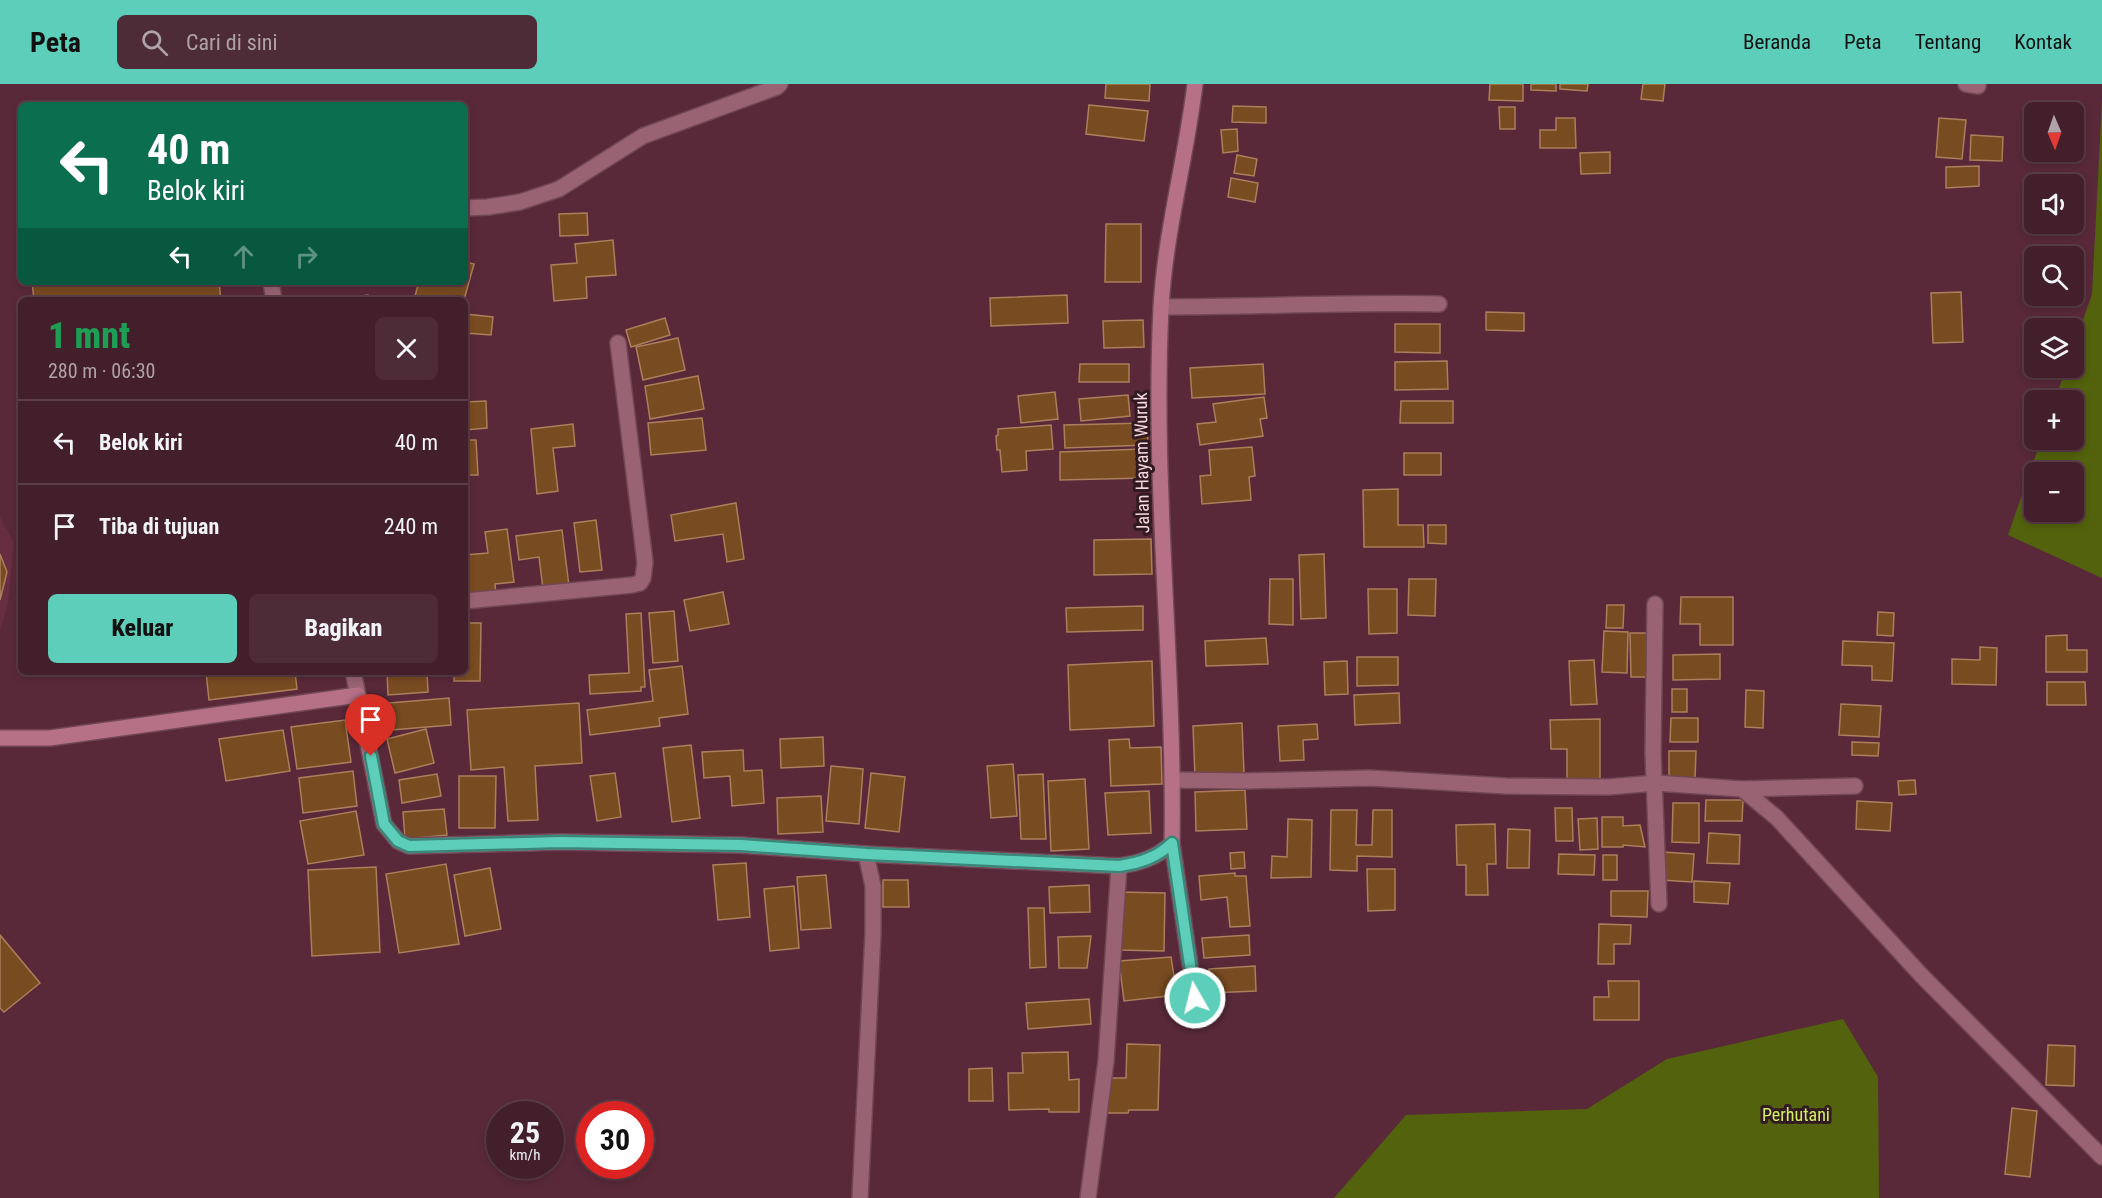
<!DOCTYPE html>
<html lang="id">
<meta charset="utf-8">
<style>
:root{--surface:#431f2b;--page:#4d2c37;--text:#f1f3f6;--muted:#afa2a9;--line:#5b3d47;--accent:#5cceba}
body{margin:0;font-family:"Roboto Condensed",sans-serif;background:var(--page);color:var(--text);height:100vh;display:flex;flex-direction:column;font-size:22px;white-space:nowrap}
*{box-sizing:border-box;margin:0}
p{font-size:20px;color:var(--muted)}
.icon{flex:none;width:33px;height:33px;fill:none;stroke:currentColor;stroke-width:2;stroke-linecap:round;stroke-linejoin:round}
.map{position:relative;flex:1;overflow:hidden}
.details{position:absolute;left:18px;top:213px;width:450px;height:378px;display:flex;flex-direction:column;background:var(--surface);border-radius:9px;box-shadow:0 3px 9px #0003,0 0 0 2px var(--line)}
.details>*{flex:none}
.top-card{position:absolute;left:18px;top:18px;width:450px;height:183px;border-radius:9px;box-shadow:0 3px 9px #0003,0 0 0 2px var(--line);background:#0b6e4f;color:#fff;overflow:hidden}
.needle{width:39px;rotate:178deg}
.fabs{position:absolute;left:2024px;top:18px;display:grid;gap:12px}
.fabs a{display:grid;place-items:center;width:60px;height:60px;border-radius:9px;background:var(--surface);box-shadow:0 3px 9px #0003,0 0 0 2px var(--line);font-size:30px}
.speed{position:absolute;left:486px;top:1017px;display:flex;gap:12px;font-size:30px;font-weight:700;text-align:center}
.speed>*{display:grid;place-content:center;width:78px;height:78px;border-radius:50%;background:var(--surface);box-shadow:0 3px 9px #0003,0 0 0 2px var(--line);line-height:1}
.speed small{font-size:15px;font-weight:400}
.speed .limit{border:9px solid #d22;background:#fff;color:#111}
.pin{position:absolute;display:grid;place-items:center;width:51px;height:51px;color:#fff;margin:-62px -26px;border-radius:50% 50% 50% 0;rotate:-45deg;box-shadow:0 0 6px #0007}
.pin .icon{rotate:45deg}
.me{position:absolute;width:66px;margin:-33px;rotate:352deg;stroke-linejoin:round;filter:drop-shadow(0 0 4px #0008)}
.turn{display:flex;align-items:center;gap:21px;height:126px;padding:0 30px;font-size:27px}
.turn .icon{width:78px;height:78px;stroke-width:2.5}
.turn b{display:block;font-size:42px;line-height:51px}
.lanes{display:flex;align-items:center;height:57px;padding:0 30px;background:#0003;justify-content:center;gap:30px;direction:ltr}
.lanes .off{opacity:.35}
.round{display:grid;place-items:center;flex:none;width:63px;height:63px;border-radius:9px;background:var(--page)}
.head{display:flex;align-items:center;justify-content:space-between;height:102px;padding:0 30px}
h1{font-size:36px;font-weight:800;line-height:45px;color:#1e9e55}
.button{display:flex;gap:12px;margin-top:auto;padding:12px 30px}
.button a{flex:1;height:69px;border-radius:9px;background:var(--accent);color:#111;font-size:24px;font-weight:800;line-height:69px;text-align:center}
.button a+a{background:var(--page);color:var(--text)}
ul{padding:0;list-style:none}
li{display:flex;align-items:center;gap:18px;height:84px;padding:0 30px;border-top:2px solid var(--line)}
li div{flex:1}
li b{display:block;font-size:22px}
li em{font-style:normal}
header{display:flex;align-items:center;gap:36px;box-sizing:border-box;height:84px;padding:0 30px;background:var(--accent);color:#111}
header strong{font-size:28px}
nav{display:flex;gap:33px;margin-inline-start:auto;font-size:21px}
.search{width:420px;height:54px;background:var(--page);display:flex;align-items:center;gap:15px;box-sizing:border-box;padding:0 21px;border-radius:9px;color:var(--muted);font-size:22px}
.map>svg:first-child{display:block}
.built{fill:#672e42}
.green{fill:#53620d;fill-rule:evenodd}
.building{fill:#794b21;stroke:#ab7f5b;stroke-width:1.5}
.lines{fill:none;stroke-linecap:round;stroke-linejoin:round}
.street-casing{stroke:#714755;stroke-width:18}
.secondary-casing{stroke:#714755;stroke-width:18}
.street{stroke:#9a6374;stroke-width:15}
.secondary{stroke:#b77187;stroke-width:15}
.route-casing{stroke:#3c8679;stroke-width:15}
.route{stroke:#5cceba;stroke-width:10}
.labels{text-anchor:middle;stroke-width:6;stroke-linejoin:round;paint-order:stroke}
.street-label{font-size:18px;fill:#f7d7df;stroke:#311a21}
.park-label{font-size:18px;fill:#d1ef61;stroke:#311a21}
</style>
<header>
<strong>Peta</strong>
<div class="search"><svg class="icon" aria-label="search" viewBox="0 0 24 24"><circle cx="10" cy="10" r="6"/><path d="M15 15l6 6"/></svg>Cari di sini</div>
<nav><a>Beranda</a><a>Peta</a><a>Tentang</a><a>Kontak</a></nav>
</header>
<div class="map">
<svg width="2102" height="1114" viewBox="0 0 2102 1114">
<rect width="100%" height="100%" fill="#592939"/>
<polygon class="built" points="0,433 14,459 8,519 0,548 0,516 7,488 0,470"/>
<g class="green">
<path d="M 2102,16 L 2102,494 L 2008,451 L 2041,356 L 2073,356 L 2073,316 L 2055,316 L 2066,284 L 2073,284 L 2073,265 L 2092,210 ZM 2034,388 L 2073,388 L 2073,428 L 2034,428 Z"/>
<polygon points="1843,935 1878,993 1879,1114 1334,1114 1406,1031 1587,1025 1667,975"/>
</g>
<g class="building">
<polygon points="1106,0 1150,0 1149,17 1105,14"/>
<polygon points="1490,0 1523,0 1523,17 1489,16"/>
<polygon points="1531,0 1556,0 1556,7 1531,6"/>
<polygon points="1560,0 1588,0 1587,7 1560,5"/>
<polygon points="1643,0 1665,0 1663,17 1641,15"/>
<polygon points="1089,21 1148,27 1144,57 1086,50"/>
<polygon points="1233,22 1266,23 1266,39 1232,38"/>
<polygon points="1499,23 1515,23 1515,45 1500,45"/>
<polygon points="1556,34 1575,34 1576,64 1540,64 1540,46 1556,46"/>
<polygon points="1939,34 1966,36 1962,75 1936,73"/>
<polygon points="1237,45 1238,67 1223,69 1221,46"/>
<polygon points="1971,51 2003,53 2002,77 1970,76"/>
<polygon points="1610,68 1610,89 1581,90 1580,69"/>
<polygon points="1237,71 1257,75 1254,92 1234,89"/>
<polygon points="1979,82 1979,102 1946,104 1946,83"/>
<polygon points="1231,94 1258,99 1255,118 1228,113"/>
<polygon points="587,129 588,151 560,152 559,130"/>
<polygon points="1106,140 1141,140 1141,198 1105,198"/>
<polygon points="613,156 616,191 586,193 587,214 554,217 551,181 577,179 575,160"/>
<polygon points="465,178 474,180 464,216 430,216 415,212 419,198 465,198"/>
<polygon points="32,198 219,198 221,216 34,216"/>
<polygon points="1961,208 1963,258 1933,259 1931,209"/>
<polygon points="368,211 369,216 330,216"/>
<polygon points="1067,211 1068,239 991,242 990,214"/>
<polygon points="1486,228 1524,229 1524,247 1486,246"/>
<polygon points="465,230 493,233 491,251 465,249"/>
<polygon points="665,234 670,251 631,263 626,246"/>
<polygon points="1143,236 1144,263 1104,264 1103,237"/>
<polygon points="1395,240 1440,240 1440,269 1395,268"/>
<polygon points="678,254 685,286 643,296 636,263"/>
<polygon points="1447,277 1448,305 1395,306 1395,278"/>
<polygon points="1080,280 1129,280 1129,298 1079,298"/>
<polygon points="1263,280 1265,310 1192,314 1190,284"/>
<polygon points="698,292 704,325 650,335 645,302"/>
<polygon points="1055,308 1058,335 1021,339 1018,312"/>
<polygon points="1128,311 1130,332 1081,337 1079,315"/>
<polygon points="1264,313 1267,334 1260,335 1263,352 1200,361 1197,340 1216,338 1213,320"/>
<polygon points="486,317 487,344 465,346 465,318"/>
<polygon points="1401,317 1453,317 1453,339 1400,339"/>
<polygon points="702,334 706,366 651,371 648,339"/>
<polygon points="1147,339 1148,361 1065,364 1064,341"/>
<polygon points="573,340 575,362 553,364 558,407 537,410 531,345"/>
<polygon points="1051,341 1053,365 1026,367 1027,386 1002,388 1000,366 997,366 996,352 998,351 998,345"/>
<polygon points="465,356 476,356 478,391 465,391"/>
<polygon points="1252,363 1255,392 1249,393 1251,416 1202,420 1200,392 1211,391 1209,366"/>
<polygon points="1143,365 1144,394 1060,396 1060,368"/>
<rect x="1404" y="369" width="37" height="22"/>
<polygon points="1398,405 1398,441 1423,441 1424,463 1364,463 1363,406"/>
<polygon points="736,419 744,475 727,478 723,450 675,457 671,431"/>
<polygon points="596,436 602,486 580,488 574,439"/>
<polygon points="1428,441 1446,441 1446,460 1428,459"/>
<polygon points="507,445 514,498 495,500 496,510 465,514 465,471 488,469 485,448"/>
<polygon points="562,446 569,502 543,505 539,473 519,476 516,452"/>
<polygon points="1151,455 1152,490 1094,491 1094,456"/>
<polygon points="0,470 7,488 0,516"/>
<polygon points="1324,470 1326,534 1301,535 1299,471"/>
<polygon points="1270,495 1293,495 1293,541 1269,540"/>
<polygon points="1409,495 1436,495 1435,532 1408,531"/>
<polygon points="1368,505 1397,505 1397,549 1369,550"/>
<polygon points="723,508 729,540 690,547 684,516"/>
<polygon points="1681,513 1733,513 1733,561 1700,561 1700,540 1680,540"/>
<polygon points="1607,521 1624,521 1623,544 1606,544"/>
<polygon points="1143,522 1143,546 1067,548 1066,524"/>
<polygon points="674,527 678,577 653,579 649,529"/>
<polygon points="1878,528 1894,529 1893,552 1877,551"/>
<polygon points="641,529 645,603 641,603 641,607 590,610 589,591 629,589 626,530"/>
<polygon points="465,539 481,539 480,597 454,597 454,588 465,588"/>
<polygon points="1604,547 1628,548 1627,589 1602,588"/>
<polygon points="1630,549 1652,549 1652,593 1631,593"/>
<polygon points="2067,551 2067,566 2087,566 2087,588 2046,588 2046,552"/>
<polygon points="1266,554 1268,580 1206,582 1205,557"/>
<polygon points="1843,557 1894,559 1892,597 1872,596 1872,582 1842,581"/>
<polygon points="1980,563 1997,564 1996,601 1952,600 1952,575 1980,576"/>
<polygon points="1720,570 1720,595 1673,596 1673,571"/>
<polygon points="1357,573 1398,573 1398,601 1357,602"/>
<polygon points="1594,576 1597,620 1571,621 1569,577"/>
<polygon points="1152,577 1154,642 1070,646 1068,581"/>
<polygon points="1347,577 1348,610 1325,611 1324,578"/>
<polygon points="682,582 688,630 659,634 660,642 590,651 587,626 653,617 649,586"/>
<polygon points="206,588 295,588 297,605 209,616"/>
<polygon points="387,588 427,588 428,608 388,611"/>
<polygon points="2047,598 2085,598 2086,621 2047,621"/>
<rect x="1672" y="605" width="15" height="23"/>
<polygon points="1746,606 1764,607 1763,644 1745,643"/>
<polygon points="1399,609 1400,639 1355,641 1354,611"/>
<polygon points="449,614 451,641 380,647 377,620"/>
<polygon points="579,619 582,679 535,682 538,736 508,737 504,683 471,686 467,626"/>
<polygon points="1841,620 1881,622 1879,653 1839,651"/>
<polygon points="1671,634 1698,634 1698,658 1670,658"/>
<polygon points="1600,635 1600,696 1567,696 1567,665 1551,665 1550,636"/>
<polygon points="345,636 351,678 297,685 291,643"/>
<polygon points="1242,639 1244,690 1195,693 1193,642"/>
<polygon points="1317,640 1318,655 1303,656 1304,676 1280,677 1278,642"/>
<polygon points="426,645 434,679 395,689 387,655"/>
<polygon points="283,646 290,687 226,697 219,655"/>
<polygon points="823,653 824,682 781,684 780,655"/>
<polygon points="1129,655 1130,664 1161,663 1162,700 1111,702 1109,656"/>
<polygon points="1852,658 1879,659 1878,672 1852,671"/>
<polygon points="691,661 700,734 672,738 663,664"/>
<polygon points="743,666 744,687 762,686 764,719 732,722 730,692 704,694 702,668"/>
<polygon points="1669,667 1696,667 1695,695 1669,695"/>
<polygon points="1013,680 1017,732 991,734 987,682"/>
<polygon points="831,682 863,685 859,740 826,737"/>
<polygon points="353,687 357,722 303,729 299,694"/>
<polygon points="615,689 621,733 597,737 590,692"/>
<polygon points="871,689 905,693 899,748 865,744"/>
<polygon points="437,690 441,712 402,719 399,696"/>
<polygon points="1043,690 1046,755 1021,755 1018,691"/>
<polygon points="459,692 496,692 495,744 459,744"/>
<polygon points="1085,695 1089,765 1051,767 1048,697"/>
<polygon points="1915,696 1916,710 1899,711 1898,697"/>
<polygon points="1245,706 1247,745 1196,747 1195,708"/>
<polygon points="1149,707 1151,749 1108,751 1105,709"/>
<polygon points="821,712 823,748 778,750 777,714"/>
<polygon points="1706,716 1743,716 1742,737 1705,737"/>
<polygon points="1857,717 1892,719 1890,747 1856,745"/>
<polygon points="1673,719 1699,719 1699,759 1672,758"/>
<polygon points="1555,724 1572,724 1573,757 1556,757"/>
<polygon points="444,725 447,751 405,755 403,728"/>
<polygon points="1331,726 1357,726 1356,761 1372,761 1373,726 1392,726 1392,773 1357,772 1357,787 1330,786"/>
<polygon points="356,727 364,771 308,780 300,737"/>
<polygon points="1602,733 1623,733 1623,742 1640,741 1645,763 1623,761 1623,763 1602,763"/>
<polygon points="1597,734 1598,765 1580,766 1578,735"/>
<polygon points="1288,735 1312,736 1311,793 1271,794 1272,772 1287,773"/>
<polygon points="1495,740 1496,780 1487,780 1488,811 1466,811 1466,781 1457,781 1456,741"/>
<polygon points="1508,745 1530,746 1529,784 1507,784"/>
<polygon points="1709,749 1740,751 1739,780 1707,779"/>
<polygon points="1244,768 1245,784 1231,785 1230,769"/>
<polygon points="1662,768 1694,770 1692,798 1661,796"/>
<polygon points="1559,770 1595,771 1594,791 1558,790"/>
<rect x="1603" y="771" width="14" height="25"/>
<polygon points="746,779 750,833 718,836 713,781"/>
<polygon points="446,780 459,860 399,869 386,790"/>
<polygon points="376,783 380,868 312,872 308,786"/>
<polygon points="490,784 501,845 465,852 454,791"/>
<polygon points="1367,785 1395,785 1395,826 1368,827"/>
<polygon points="1235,789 1235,792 1246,792 1250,842 1230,843 1227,813 1201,816 1199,792"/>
<polygon points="826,791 831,844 801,846 797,793"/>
<polygon points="883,796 908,796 909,823 883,823"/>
<polygon points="1694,797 1730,799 1728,820 1694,818"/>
<polygon points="1089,801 1090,828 1050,829 1049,803"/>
<polygon points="794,802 799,864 770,867 764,805"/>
<polygon points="1611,807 1648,807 1647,833 1611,832"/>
<polygon points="1120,808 1165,809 1164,867 1118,866"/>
<polygon points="1028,824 1044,824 1046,883 1030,884"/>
<polygon points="1599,840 1631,841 1630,860 1614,860 1614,880 1598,880"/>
<polygon points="0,851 40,899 4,928 0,924"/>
<polygon points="1249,851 1250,871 1204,874 1202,854"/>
<polygon points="1091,852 1087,884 1059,884 1058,853"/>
<polygon points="1171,873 1177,911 1124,917 1119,877"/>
<polygon points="1255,882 1256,907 1210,909 1209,885"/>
<polygon points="1608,897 1639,897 1639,936 1594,936 1594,913 1609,913"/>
<polygon points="1089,915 1091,940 1028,945 1026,919"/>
<polygon points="1127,960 1160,961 1158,1026 1129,1026 1128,1029 1106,1029 1107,994 1126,994"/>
<polygon points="2048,961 2075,962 2074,1002 2046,1001"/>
<polygon points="1068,968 1069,996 1079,995 1079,1028 1049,1028 1049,1025 1009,1026 1008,989 1023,989 1022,969"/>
<polygon points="992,984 993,1017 969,1017 969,985"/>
<polygon points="2012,1024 2037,1027 2030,1093 2005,1090"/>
</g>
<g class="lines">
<g class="street-casing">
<g id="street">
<polyline points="1966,0 1978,2"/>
<polyline points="465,124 488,123 520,118 559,105 643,52 777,3 780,0"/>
<polyline points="271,198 274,216"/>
<path d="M 1161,223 C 1254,223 1346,218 1439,220"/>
<polyline points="465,517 632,501 640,499 643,494 645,478 618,259"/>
<polyline points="1655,520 1653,669 1659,820"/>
<polyline points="353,588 358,611"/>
<polyline points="1173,696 1246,697 1369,694 1506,702 1608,703 1656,699 1742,705 1855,702"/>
<polyline points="1742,705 1777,734 1922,892 2102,1073"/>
<polyline points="1172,759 1195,914"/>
<polyline points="860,1114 873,849 873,802 866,770"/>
<polyline points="1088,1114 1106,977 1119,782"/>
</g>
</g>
<g class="secondary-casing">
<path id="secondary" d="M 0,654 L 50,654 L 358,611 L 384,740 L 398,757 L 409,762 L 560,758 L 741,761 L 866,770 L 1119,782 C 1139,779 1157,774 1172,759 C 1175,581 1152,403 1161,224 C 1165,149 1186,75 1195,0"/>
</g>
<use href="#street" class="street"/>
<use href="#secondary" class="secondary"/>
</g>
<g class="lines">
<g class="route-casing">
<path id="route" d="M 371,672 L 384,740 L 398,757 L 409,762 L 560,758 L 741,761 L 867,770 L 1119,782 C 1139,779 1157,774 1172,759 L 1195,914"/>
</g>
<use href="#route" class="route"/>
</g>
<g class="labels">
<g class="street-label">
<text transform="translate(1142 379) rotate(-91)" y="6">Jalan Hayam Wuruk</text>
</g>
<g class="park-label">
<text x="1796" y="1037">Perhutani</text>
</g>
</g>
</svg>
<div class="fabs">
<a><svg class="needle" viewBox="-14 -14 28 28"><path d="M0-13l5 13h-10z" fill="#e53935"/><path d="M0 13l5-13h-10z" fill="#afa2a9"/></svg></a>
<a><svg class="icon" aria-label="sound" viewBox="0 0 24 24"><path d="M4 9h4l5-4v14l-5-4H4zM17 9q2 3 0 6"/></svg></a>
<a><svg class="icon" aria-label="search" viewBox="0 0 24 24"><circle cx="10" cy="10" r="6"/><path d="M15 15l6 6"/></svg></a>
<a><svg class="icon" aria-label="layers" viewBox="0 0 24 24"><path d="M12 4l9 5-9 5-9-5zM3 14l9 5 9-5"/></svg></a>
<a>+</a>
<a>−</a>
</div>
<div class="speed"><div>25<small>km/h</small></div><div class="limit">30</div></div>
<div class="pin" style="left:371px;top:672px;background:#d93025"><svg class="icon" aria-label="arrive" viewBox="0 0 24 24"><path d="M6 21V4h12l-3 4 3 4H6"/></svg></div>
<svg class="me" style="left:1195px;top:914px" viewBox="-20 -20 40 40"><circle r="17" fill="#5cceba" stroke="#fff" stroke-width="3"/><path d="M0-11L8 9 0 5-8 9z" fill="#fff"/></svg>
<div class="top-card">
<div class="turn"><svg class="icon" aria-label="left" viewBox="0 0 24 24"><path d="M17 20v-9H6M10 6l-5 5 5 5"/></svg><div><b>40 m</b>Belok kiri</div></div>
<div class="lanes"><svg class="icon" aria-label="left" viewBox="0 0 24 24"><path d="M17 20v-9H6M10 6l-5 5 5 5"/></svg><svg class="icon off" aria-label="ahead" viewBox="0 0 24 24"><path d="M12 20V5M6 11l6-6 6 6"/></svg><svg class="icon off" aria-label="right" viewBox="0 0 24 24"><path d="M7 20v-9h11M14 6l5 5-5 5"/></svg></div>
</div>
<section class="details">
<div class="head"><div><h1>1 mnt</h1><p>280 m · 06:30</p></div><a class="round"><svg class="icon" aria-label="close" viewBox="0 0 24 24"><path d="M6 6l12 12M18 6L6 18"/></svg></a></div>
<ul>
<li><svg class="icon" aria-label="left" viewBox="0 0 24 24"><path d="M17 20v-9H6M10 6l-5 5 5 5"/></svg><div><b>Belok kiri</b></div><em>40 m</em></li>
<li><svg class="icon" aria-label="arrive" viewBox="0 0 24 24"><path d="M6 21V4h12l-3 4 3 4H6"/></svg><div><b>Tiba di tujuan</b></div><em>240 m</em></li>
</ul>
<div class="button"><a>Keluar</a><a>Bagikan</a></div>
</section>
</div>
